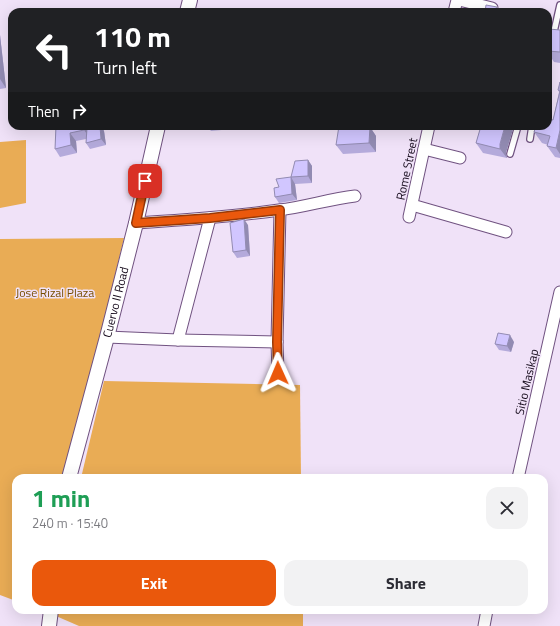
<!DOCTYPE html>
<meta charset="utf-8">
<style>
:root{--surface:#fff;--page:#f2f2f3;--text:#2b2b33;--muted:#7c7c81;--accent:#ea580c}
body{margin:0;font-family:"Titillium Web",sans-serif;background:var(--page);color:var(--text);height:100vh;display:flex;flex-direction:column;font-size:15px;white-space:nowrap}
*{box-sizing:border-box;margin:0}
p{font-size:13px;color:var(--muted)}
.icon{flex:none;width:22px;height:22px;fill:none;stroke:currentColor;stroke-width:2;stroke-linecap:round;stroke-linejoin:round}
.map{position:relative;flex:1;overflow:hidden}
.panel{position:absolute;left:12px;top:474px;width:536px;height:140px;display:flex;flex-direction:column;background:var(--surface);border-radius:12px;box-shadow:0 4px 16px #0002}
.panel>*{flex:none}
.guide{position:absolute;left:8px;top:8px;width:544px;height:122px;border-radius:12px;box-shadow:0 4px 16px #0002;background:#202124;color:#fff;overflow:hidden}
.pin{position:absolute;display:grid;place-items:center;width:34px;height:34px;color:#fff;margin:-17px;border-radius:8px;box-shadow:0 2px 6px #0006}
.me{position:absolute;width:44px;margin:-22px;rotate:359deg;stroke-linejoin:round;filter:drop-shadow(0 0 3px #0008)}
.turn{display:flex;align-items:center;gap:14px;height:84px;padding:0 20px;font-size:18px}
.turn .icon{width:52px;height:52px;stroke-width:2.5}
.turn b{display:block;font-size:28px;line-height:34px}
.then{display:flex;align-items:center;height:38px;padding:0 20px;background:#0003;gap:8px;font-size:15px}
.round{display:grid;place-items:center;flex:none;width:42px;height:42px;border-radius:12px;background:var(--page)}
.headline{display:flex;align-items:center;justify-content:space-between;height:68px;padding:0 20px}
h1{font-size:24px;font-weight:700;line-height:30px;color:#1e9e55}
.button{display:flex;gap:8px;margin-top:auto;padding:8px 20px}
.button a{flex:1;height:46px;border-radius:12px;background:var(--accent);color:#fff;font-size:16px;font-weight:700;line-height:46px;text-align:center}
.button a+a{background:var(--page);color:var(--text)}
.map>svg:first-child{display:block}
.green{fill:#e9ac55}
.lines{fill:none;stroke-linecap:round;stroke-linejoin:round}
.service-casing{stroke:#705280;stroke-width:8}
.minor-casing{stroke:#705280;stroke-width:13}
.tertiary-casing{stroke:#705280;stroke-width:16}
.service{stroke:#fff;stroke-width:5.5}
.minor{stroke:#fff;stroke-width:11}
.tertiary{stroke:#fff;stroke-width:14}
.wall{fill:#b4aadb}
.shaded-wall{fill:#928bb2}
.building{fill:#d1c6ff;stroke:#928bb2}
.route-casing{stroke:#983908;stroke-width:10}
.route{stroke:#ea580c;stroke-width:7}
.labels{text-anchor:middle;stroke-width:3;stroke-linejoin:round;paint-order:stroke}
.street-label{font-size:12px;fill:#150a1b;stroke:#f0e2f8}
.park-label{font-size:12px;fill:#784e00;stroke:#f0e2f8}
</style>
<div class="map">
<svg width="560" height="626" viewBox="0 0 560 626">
<rect width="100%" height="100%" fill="#f0e2f8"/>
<g class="green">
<polygon points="26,140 26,203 0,208 0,142"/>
<polygon points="124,238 81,416 64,478 16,478 16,601 0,595 0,239"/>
<polygon points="104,381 300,385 301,478 81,478"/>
<polygon points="57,610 303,610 303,626 79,626 56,616"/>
</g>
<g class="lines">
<g class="service-casing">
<g id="service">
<polyline points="553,36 560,5"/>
<polyline points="530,139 532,126"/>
<polyline points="510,154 518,126"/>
</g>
</g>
<g class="minor-casing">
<g id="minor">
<polyline points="459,0 492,8"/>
<polyline points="454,12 457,0"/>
<polyline points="424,149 460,158"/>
<polyline points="412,205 506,232"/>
<polyline points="409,217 429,126"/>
<path d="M 136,223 C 183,220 232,217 279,210 C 305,207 329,199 355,196"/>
<polyline points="107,337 178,340 277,342"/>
<polyline points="178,340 210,218"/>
<polyline points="278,373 277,342 280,210"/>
<polyline points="518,478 560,292"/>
<polyline points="484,626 487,610"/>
</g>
</g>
<g class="tertiary-casing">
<g id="tertiary">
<polyline points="187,12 190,0"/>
<path id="s1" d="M 69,478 L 107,337 L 136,223 L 158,126"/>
<polyline points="49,626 51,610"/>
</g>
</g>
<use href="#service" class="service"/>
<use href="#minor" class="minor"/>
<use href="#tertiary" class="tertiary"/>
</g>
<g class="wall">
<polygon points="560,30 560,63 554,62 548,53 548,37"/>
<polygon points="0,35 6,88 0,89"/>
<polygon points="560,82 560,158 555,157 547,146 548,145 542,143 534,132 553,120 559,92 558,90"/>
<polygon points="56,126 89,127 95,126 101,126 104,131 106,145 90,149 86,143 86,139 76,141 77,153 60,157 55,149"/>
<polygon points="207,126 264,126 211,131"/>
<polygon points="481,126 506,153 507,158 483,153 476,143"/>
<polygon points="370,127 376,136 376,152 343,154 336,145"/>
<polygon points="308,160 312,166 312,183 295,184 297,200 279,203 275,197 279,187 291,177"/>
<polygon points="248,225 250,256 237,258 233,252"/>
<polygon points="514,342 511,352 499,350 495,344"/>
</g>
<g class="shaded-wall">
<polygon points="0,35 6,88 0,79"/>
<polygon points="84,126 89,126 90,138 84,130"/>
<polygon points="100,126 101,126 104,131 106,145 101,139"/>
<polygon points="505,126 514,126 506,153 507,158 500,149 500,144"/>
<polygon points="370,127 376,136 376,152 369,143"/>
<polygon points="560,130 560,154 556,148"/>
<polygon points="70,133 76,141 77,153 71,145"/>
<polygon points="308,160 312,166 312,183 308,176"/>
<polygon points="291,177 295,184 297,200 292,194"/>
<polygon points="244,219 248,225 250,256 246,250"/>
<polygon points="510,335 514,342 511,352 507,346"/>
</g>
<g class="building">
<polygon points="486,5 497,7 496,11 500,12 485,12"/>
<polygon points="549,29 560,30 560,52 548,51 548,37"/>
<polygon points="560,82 560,130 556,148 547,146 550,136 534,132 536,126 548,126 548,119 553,120 560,91 558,90"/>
<polygon points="56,126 84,126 84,130 70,133 71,145 55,149"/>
<polygon points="95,126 100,126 101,139 86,143 87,128"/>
<polygon points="339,126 365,126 370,127 369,143 336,145"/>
<polygon points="481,126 505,126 500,144 500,149 476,143"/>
<polygon points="308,160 308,176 291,177 295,161"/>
<polygon points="291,177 292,194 275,197 274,188 279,187 276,179"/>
<polygon points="244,219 246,250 233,252 230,223"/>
<polygon points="498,333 510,335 507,346 495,344"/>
</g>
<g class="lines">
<g class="route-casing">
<polyline id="route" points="145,181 136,223 210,218 280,210 277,342 278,373"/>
</g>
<use href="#route" class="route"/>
</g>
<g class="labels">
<g class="street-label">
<text transform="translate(407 169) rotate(-78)" y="4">Rome Street</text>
<text dy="4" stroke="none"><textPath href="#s1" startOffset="182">Cuervo II Road</textPath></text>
<text transform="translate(527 382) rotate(-77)" y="4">Sitio Masikap</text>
</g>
<g class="park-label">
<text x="55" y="297">Jose Rizal Plaza</text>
</g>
</g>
</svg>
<div class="pin" style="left:145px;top:181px;background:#d93025"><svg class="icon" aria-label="arrive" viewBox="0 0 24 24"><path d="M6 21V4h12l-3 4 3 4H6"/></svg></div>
<svg class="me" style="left:278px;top:373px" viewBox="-20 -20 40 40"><path d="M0-17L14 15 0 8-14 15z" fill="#ea580c" stroke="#fff" stroke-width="4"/></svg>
<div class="guide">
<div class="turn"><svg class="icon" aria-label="left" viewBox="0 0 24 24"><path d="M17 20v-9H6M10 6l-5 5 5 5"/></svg><div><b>110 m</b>Turn left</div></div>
<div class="then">Then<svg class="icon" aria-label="right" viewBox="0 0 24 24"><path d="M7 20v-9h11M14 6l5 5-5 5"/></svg></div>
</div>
<section class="panel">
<div class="headline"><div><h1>1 min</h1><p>240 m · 15:40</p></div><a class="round"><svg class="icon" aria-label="close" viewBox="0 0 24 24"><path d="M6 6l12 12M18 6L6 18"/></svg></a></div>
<div class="button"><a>Exit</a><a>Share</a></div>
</section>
</div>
